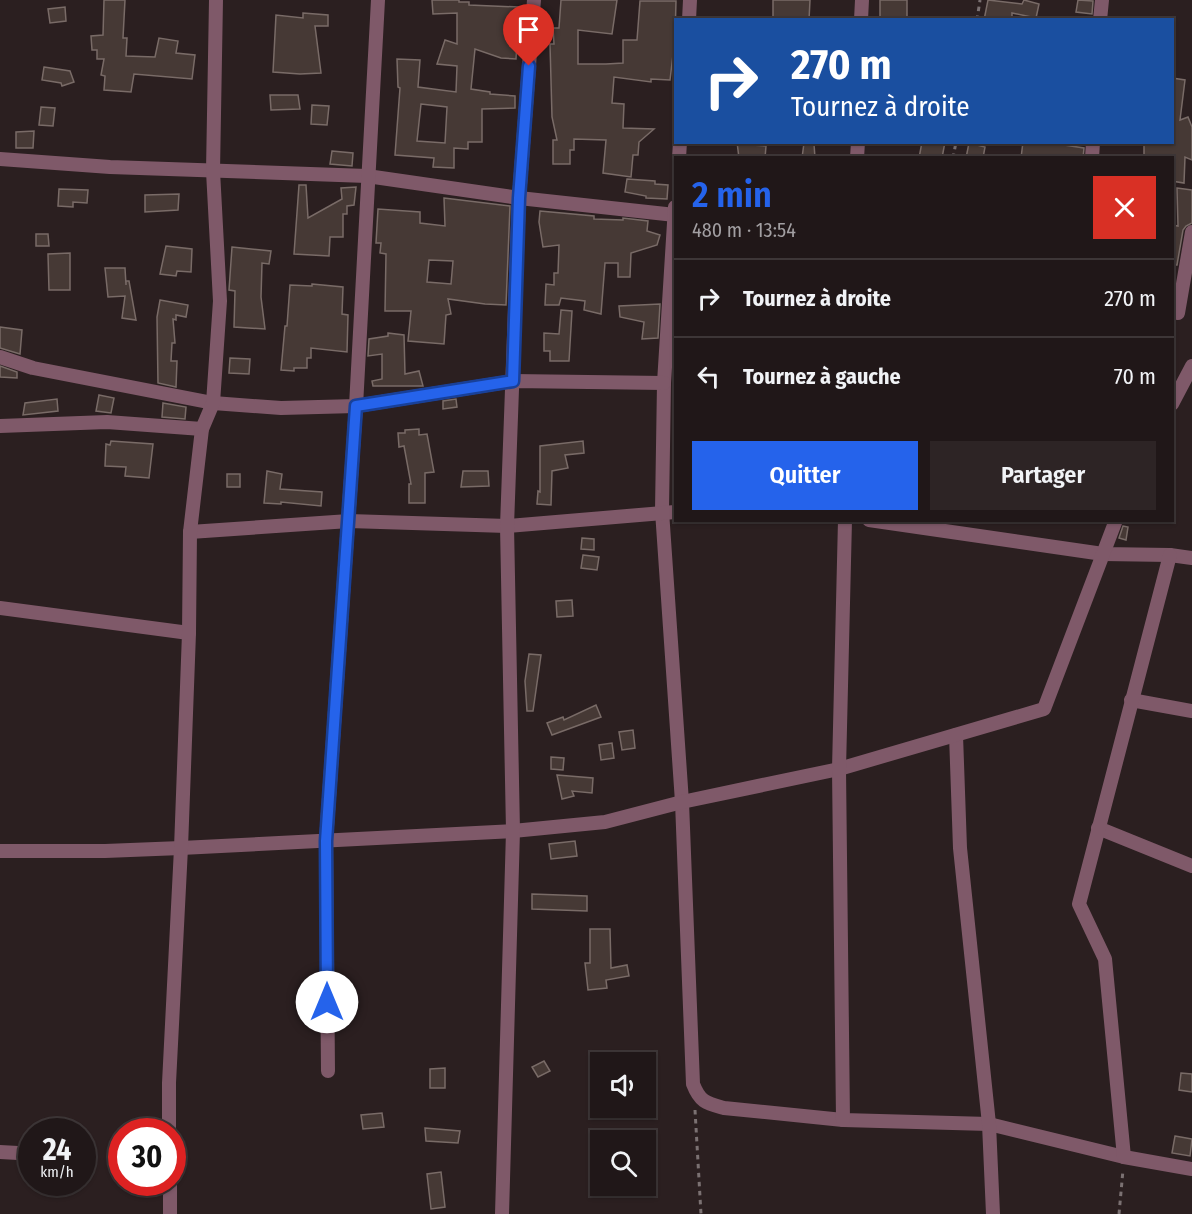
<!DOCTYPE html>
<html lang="fr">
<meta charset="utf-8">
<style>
:root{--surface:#201718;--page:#2d2425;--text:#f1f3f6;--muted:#a29fa2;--line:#3d3637;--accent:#2563eb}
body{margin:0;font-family:"Fira Sans Condensed",sans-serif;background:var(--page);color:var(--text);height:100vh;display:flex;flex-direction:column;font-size:22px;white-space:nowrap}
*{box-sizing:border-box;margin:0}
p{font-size:20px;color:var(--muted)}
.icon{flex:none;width:33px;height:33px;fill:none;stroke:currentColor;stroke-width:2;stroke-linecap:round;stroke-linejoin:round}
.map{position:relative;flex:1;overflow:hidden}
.drawer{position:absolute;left:674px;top:156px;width:500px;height:366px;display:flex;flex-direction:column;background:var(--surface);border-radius:0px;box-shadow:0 2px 4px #0004,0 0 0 2px var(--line)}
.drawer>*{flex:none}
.banner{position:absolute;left:674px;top:18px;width:500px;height:126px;border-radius:0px;box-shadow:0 2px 4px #0004,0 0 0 2px var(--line);background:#1a4fa0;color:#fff;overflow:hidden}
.buttons{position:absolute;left:590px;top:1052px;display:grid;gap:12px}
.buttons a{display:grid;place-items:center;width:66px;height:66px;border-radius:0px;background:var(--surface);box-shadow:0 2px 4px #0004,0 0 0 2px var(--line);font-size:30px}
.speed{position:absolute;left:18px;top:1118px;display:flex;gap:12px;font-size:30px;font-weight:700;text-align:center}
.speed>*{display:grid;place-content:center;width:78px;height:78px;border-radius:50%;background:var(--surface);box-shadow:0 2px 4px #0004,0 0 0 2px var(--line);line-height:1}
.speed small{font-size:15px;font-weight:400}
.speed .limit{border:9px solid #d22;background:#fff;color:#111}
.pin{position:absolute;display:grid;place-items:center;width:51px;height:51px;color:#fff;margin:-62px -26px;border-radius:50% 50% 50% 0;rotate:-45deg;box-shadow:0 0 6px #0007}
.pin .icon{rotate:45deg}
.me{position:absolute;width:66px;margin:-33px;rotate:0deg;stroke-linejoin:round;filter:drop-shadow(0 0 4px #0008)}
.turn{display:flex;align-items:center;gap:21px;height:126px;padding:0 18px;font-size:27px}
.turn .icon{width:78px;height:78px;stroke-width:2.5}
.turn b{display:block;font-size:42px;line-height:51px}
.round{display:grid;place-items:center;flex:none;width:63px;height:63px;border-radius:0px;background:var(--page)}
.summary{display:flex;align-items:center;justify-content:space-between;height:102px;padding:0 18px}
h1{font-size:36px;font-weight:600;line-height:45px;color:var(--accent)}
.cta{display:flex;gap:12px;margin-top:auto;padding:12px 18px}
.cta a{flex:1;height:69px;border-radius:0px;background:var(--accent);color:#fff;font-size:24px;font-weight:600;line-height:69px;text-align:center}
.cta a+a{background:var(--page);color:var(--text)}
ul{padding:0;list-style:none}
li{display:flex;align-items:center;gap:18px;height:78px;padding:0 18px;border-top:2px solid var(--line)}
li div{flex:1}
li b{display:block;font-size:22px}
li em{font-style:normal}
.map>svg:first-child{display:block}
.building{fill:#463935;stroke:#796b67;stroke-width:1.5;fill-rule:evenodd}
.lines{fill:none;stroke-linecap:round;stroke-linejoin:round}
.path{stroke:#7b7172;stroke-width:3;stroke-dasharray:4.5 4.5;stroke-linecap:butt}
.minor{stroke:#7f5969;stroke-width:14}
.route-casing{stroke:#184099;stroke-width:15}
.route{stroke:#2563eb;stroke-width:10}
</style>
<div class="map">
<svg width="1192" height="1214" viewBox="0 0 1192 1214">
<rect width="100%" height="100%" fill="#2b1f20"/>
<g class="building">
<polygon points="104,0 125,0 123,38 127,38 126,56 155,57 159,38 178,41 176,53 195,55 192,79 134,74 131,92 104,90 105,76 101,75 104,59 97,59 97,50 92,50 91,36 103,35"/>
<path d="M 432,0 L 459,0 L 459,2 L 469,2 L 469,5 L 519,7 L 516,59 L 501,58 L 475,49 L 471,89 L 490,92 L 490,94 L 515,96 L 515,108 L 482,109 L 482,142 L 468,142 L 468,149 L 454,148 L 454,168 L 433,167 L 434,158 L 395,155 L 400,88 L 398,87 L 397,59 L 420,60 L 418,87 L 456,92 L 457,66 L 437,64 L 445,40 L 457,44 L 457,13 L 433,14 ZM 421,104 L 447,107 L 445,143 L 417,141 Z"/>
<polygon points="561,0 617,0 612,34 578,30 578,64 606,64 623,63 623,40 637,40 640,1 676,1 675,38 670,80 651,79 651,82 614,77 612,103 624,104 623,128 654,129 639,142 638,155 633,155 631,177 603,173 606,140 574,139 574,150 570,150 570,164 553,164 553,140 557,140 552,117 550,44 554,44 553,28 559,28"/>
<polygon points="773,0 810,0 809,20 773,20"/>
<polygon points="880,0 907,0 907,20 880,17"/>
<polygon points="988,0 1022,4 1024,0 1039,4 1036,18 1012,13 1012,20 984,20"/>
<polygon points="1078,0 1093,1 1092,14 1076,12"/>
<polygon points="65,7 66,21 50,23 48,9"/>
<polygon points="303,13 328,15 328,26 315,26 321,73 300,74 273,72 276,15 303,18"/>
<polygon points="44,67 70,71 74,82 62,86 61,83 42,80"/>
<polygon points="1172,78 1185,80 1180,120 1188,117 1192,127 1192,160 1185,157 1184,183 1172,181 1172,158 1144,158 1144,145 1172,142"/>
<polygon points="270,95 298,95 300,109 271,110"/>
<polygon points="312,105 329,106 327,125 311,124"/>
<polygon points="41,107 55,108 53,126 39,125"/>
<polygon points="34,131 33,148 16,148 16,132"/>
<polygon points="737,142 752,142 752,145 766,146 765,158 739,158"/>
<polygon points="922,142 945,142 942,158 919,158"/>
<polygon points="1023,142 1044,142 1084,148 1083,158 1021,158"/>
<polygon points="804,143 814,144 815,158 802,158"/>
<polygon points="969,143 985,147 983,158 966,158"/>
<polygon points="332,151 353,153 352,166 330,164"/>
<polygon points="627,179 655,181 655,184 668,185 667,199 646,198 646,196 625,192"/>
<polygon points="299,185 306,185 308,218 342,199 341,188 356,187 354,205 347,206 347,214 343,214 343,237 330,237 329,256 294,254"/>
<polygon points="1177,188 1192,190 1192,223 1186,226 1183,230 1177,265 1172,265 1172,225 1178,226"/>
<polygon points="59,189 88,190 87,203 73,202 73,207 58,206"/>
<polygon points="179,194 178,210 145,212 145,195"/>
<path d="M 444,198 L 510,206 L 506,305 L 485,304 L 448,299 L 451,314 L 446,315 L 444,344 L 408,341 L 411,311 L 385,311 L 386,254 L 380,253 L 381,243 L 376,243 L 378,209 L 420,212 L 420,223 L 445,226 ZM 429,260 L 453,261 L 451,284 L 427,282 Z"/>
<polygon points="540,211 594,216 594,219 623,220 623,218 648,221 647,231 660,235 657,245 631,253 630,277 618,277 618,263 605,263 601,314 584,310 585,301 561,298 559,305 545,305 546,284 554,285 554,273 558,273 559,245 543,247 539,222"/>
<polygon points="36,234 48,234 49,246 36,246"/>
<polygon points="166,246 192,249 191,272 177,271 176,276 160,274"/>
<polygon points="232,247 271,251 269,264 262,263 261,297 265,329 234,327 235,291 229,290"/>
<polygon points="70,253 70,290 49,290 48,254"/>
<polygon points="105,268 125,268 126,285 126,281 129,281 136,320 122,318 125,296 108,297"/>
<polygon points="312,284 343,287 342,314 348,315 347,352 311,348 311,358 307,358 307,368 294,368 294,371 281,370 285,326 287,326 290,285 312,286"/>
<polygon points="160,300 188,305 186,317 176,315 176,320 173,319 175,343 172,343 171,361 177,361 176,387 158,383 157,317"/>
<polygon points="660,304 658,338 642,339 644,322 620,317 619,306"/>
<polygon points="561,310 572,311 569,361 550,361 550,351 544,351 544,333 559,334"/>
<polygon points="0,327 22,330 20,354 0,348"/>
<polygon points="388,333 404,335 405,374 419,371 423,386 373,386 372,381 382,379 382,354 368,356 369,339 388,336"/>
<polygon points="230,358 250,359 249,374 229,373"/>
<polygon points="0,366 17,372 17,378 0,377"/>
<polygon points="99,395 114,398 111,413 96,411"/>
<polygon points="57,399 58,411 23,415 25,403"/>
<polygon points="456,399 457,407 443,409 443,401"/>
<polygon points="163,403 186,407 185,419 162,417"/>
<polygon points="419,429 419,435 427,434 434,472 425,473 425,503 409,503 409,484 411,484 404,446 399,447 398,433 405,433 405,430"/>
<polygon points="111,441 153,444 149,478 125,476 126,467 105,466 106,444 110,445"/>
<polygon points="583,441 584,453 565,455 568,468 552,471 551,505 537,504 538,491 540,492 540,446"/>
<polygon points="267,471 282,474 280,489 322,492 321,506 281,502 281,504 264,503"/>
<polygon points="463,471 488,471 489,486 461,487"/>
<rect x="227" y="474" width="13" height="13"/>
<polygon points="1123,526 1128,527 1126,540 1119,538"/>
<polygon points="582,538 594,539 594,550 581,549"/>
<polygon points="583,555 599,557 597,570 581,568"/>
<polygon points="572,600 573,616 557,617 556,601"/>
<polygon points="529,654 541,655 533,711 527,711 525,681"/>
<polygon points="596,705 601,717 552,735 547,723 563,717 564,720"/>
<polygon points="633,730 635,748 622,750 619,732"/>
<polygon points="612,743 614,758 601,760 599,745"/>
<polygon points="551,757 564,758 563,770 551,769"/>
<polygon points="557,775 593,778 592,793 572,791 574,796 562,799"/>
<polygon points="575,841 577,856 551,859 549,844"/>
<polygon points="532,894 587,896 587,911 532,909"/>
<polygon points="590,929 610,929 611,968 627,965 629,976 606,980 607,988 588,990 585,963 590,963"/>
<polygon points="544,1061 550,1071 538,1077 532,1067"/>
<polygon points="445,1068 445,1088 430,1088 430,1069"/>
<polygon points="1181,1073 1192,1074 1192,1092 1179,1090"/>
<polygon points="382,1113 384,1127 363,1129 361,1115"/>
<polygon points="425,1128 460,1131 458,1143 426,1141"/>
<polygon points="1175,1136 1192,1139 1190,1156 1172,1153"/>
<polygon points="441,1172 445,1207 431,1209 427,1174"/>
</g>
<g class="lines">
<g class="path">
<polyline points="977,20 980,0"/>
<polyline points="953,158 956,142"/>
<polyline points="695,1110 701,1214"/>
<polyline points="1119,1214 1123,1170"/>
</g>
<g class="minor">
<polyline points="689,20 690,0"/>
<polyline points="861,20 862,0"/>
<polyline points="1100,20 1102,0"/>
<polyline points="679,158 680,142"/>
<polyline points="857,158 858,142"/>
<polyline points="1092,158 1093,142"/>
<polyline points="0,159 110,167 367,176 519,198 675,215"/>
<path d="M 675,207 L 664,383 L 662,511 L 682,802 L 693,1084 C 700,1102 706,1103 724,1108 L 843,1120 L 989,1124 L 1124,1157 L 1192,1169"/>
<polyline points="1178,313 1192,232"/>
<polyline points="0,357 33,368 213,403 281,408 356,406 513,381 664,383"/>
<polyline points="1172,404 1192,366"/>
<polyline points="0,426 107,422 202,429"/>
<polyline points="869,520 1103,554 1170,555 1192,558"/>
<polyline points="190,532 349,521 507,526 675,512"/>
<polyline points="0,608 189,633"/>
<polyline points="1131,700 1192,711"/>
<polyline points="956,735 960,848 989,1124 993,1214"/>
<polyline points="1098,828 1192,866"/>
<polyline points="0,851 105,851 181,848 513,831 605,822 682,802 839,769 1044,709 1116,520"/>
<polyline points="328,1071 326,841 356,406 378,0"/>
<polyline points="843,1120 839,769 845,520"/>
<polyline points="169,1131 169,1083 181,848 189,633 190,532 202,429 213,403 220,301 213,171 216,0"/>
<polyline points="0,1152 18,1153"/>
<polyline points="1124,1157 1105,959 1079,904 1170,555"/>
<polyline points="170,1182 170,1214"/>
<polyline points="502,1214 513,831 507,526 519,198 534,0"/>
</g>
</g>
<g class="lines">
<g class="route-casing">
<polyline id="route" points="327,1002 326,841 356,406 513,381 519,198 529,66"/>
</g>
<use href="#route" class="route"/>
</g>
</svg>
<div class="buttons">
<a><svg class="icon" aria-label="sound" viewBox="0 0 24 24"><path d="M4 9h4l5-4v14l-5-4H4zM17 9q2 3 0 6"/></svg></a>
<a><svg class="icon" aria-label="search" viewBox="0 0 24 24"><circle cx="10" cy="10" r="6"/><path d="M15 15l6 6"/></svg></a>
</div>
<div class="speed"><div>24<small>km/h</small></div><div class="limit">30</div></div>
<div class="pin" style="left:529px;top:66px;background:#d93025"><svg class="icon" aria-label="arrive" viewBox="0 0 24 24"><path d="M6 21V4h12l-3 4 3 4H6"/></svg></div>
<svg class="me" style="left:327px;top:1002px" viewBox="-20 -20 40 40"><circle r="19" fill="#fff"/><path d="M0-13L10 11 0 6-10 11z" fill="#2563eb"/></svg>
<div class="banner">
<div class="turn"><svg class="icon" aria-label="right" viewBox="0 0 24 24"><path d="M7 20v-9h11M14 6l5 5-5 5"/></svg><div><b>270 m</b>Tournez à droite</div></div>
</div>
<section class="drawer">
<div class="summary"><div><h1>2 min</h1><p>480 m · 13:54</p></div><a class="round" style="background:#d93025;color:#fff"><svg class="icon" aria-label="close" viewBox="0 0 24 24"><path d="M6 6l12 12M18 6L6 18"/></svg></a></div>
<ul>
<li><svg class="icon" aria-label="right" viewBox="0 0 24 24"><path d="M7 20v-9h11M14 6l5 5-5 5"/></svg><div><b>Tournez à droite</b></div><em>270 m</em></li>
<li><svg class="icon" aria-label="left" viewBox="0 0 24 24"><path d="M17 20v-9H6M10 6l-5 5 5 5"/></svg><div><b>Tournez à gauche</b></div><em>70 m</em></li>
</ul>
<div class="cta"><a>Quitter</a><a>Partager</a></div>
</section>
</div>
